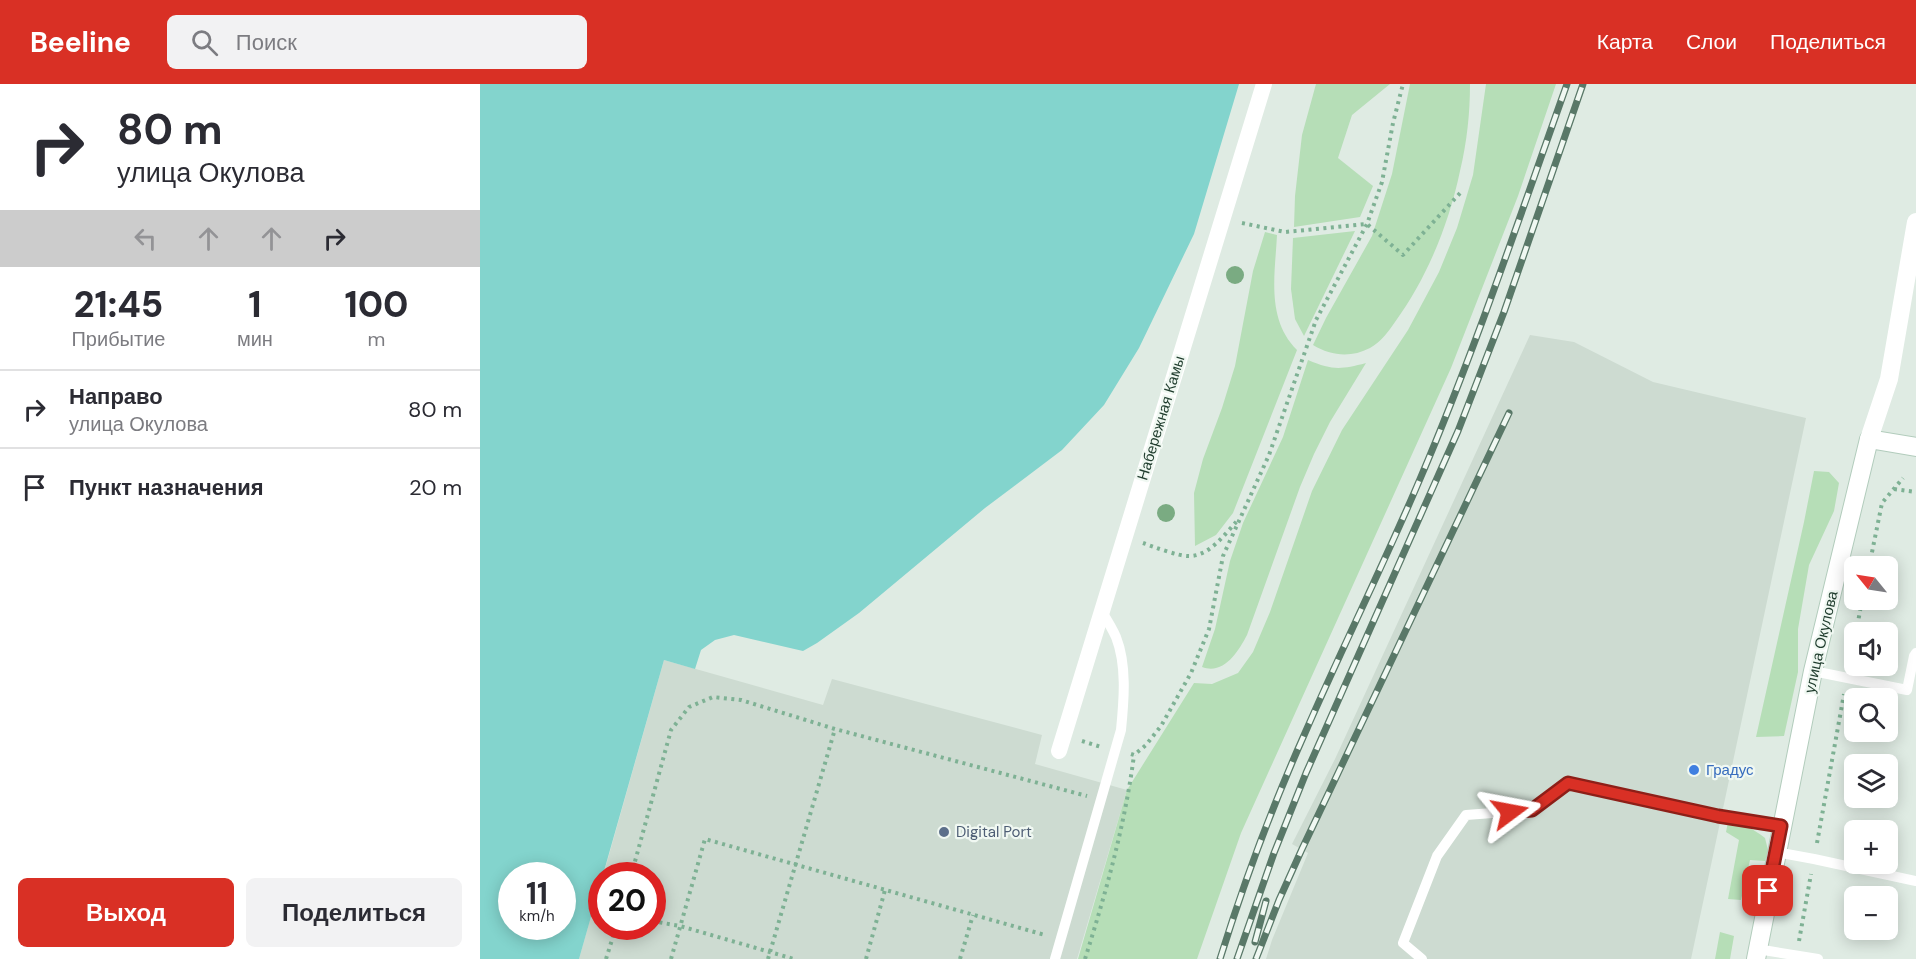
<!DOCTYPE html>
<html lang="ru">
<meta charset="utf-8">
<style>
:root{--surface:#fff;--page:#f2f2f3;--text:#2b2b33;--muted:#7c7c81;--line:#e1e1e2;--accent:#d93025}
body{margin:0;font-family:"DM Sans",sans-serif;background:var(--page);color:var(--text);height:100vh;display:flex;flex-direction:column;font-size:22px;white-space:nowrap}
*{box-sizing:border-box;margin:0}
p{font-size:20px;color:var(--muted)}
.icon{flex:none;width:33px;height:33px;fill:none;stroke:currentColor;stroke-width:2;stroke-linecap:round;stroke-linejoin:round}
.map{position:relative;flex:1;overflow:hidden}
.sheet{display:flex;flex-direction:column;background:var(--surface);width:480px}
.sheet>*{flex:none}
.hud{background:#fff;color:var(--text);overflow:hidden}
.needle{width:39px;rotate:300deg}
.tools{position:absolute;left:1364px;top:472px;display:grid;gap:12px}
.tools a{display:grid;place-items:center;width:54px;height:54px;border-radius:9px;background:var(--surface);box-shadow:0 3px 15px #0003;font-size:30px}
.speed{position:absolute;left:18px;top:778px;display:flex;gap:12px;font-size:30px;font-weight:700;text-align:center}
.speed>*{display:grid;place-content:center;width:78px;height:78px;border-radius:50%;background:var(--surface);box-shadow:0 3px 15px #0003;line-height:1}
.speed small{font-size:15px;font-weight:400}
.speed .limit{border:9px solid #d22;background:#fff;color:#111}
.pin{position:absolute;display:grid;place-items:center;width:51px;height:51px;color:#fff;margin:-26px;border-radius:12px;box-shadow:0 3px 9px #0006}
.me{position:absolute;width:66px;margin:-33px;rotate:77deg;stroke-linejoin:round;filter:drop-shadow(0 0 4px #0008)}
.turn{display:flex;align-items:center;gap:21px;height:126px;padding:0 18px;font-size:27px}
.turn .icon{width:78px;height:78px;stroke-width:2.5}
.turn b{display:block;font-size:42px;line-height:51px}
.lanes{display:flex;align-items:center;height:57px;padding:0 18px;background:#0003;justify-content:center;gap:30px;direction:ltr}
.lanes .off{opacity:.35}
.eta{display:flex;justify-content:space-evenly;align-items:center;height:102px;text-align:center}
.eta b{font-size:36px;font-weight:800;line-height:42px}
.primary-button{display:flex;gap:12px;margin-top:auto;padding:12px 18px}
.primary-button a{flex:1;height:69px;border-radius:9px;background:var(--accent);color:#fff;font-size:24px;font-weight:800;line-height:69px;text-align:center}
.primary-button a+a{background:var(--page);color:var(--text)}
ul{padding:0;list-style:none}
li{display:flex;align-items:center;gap:18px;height:78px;padding:0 18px;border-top:2px solid var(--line)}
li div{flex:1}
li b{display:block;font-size:22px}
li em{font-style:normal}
header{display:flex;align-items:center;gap:36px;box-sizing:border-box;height:84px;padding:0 30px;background:var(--accent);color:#fff}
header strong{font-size:28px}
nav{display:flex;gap:33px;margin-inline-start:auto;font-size:21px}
.search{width:420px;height:54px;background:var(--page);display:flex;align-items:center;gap:15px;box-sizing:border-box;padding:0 21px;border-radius:9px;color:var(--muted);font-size:22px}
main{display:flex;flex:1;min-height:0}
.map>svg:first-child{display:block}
.built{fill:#cddbd1}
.green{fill:#b6deb7}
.water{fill:#83d4cd;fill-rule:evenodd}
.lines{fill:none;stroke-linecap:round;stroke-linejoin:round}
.secondary-casing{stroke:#b2ccbc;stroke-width:20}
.path{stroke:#7eb194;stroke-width:4;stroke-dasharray:3 4.5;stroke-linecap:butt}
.service{stroke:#fff;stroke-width:10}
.pedestrian{stroke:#fff;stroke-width:16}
.minor{stroke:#fff;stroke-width:18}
.secondary{stroke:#fff;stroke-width:18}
.rail-casing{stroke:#597868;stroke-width:7}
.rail{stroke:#f0f8f2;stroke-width:4.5;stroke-dasharray:14;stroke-linecap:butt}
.tree{fill:#7aab82}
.route-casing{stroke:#8d1f18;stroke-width:15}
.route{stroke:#d93025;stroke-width:10}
.shop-dot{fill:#3f7fe0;stroke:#f0f8f2;stroke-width:2}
.service-dot{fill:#5c6f8a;stroke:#f0f8f2;stroke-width:2}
.labels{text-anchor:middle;stroke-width:4.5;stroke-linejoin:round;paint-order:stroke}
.street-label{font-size:15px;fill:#1f3c2d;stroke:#f0f8f2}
.shop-label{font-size:15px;fill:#366cbe;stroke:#f0f8f2;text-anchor:start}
.service-label{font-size:15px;fill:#4e5e75;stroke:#f0f8f2;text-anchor:start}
</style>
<header>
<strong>Beeline</strong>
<div class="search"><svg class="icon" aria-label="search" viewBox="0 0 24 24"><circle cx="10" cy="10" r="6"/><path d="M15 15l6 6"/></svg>Поиск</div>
<nav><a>Карта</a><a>Слои</a><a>Поделиться</a></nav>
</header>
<main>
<section class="sheet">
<div class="hud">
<div class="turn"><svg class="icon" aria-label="right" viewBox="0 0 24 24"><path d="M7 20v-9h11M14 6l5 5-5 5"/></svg><div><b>80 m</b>улица Окулова</div></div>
<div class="lanes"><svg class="icon off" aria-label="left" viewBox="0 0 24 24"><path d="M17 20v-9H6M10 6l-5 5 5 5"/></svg><svg class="icon off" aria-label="ahead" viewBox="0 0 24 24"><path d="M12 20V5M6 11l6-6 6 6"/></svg><svg class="icon off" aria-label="ahead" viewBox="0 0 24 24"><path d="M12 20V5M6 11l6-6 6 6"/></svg><svg class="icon" aria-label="right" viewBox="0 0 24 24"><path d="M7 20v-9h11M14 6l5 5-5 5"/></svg></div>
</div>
<div class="eta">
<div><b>21:45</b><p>Прибытие</p></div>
<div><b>1</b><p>мин</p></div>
<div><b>100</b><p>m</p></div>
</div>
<ul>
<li><svg class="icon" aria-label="right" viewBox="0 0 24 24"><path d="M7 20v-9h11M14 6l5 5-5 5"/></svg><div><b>Направо</b><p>улица Окулова</p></div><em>80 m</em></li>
<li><svg class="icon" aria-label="arrive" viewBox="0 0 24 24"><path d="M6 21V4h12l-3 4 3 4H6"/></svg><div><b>Пункт назначения</b></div><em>20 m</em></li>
</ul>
<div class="primary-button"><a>Выход</a><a>Поделиться</a></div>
</section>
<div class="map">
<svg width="1436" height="875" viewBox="0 0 1436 875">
<rect width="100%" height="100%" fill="#dfebe3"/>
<g class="built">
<polygon points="1050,251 1094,258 1173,298 1326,334 1211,875 786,875 792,856 828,769 812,760 855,675"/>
<polygon points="184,576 343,621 352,595 562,651 555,680 647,706 597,875 99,875 121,797 122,843 172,843 172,792 123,792"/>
</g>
<g class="green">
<polygon points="836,0 910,0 872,31 858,74 893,102 880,133 814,143 815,112 822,51"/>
<path d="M 930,0 L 990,0 C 990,29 987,58 980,87 C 969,140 947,194 915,238 C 908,248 901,258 890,264 C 871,274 851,272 833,261 L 846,234 L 892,152 L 912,90 Z"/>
<polygon points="1006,0 1076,0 1038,112 971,284 761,749 717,875 598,875 647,706 714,599 732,600 758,589 773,568 790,528 832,407 862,346 928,246 959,188 977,144 993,91"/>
<polygon points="875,147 824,252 815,235 811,205 813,154"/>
<path d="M 785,148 L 797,151 C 795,191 786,235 817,266 L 753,429 L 736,451 L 715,462 L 714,409 L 723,375 L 742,324 L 755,282 L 773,187 Z"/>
<path d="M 828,276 C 852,286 860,286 886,279 L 850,338 L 834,370 L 820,403 L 767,551 C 758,568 744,591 722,583 L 735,545 L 750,477 L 763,439 L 803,353 Z"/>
<polygon points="1334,387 1349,388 1359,399 1354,427 1329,481 1318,545 1318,588 1304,652 1276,653 1324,438"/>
<path d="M 1248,738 C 1265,741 1272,744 1285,754 L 1288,766 L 1285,777 L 1270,776 L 1261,816 L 1248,815 L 1259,756 L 1246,748 Z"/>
<polygon points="1240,848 1254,852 1250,875 1235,875"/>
</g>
<path class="water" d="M 0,0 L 759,0 L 714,150 L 659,264 L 624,321 L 582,366 L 505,424 L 379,529 L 337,559 L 323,567 L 254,551 L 235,556 L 221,566 L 215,585 L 184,576 L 99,875 L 0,875 ZM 32,792 L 82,792 L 82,843 L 32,843 Z"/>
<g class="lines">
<g class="secondary-casing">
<polyline id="secondary" points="1276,875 1333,587 1389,355 1436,363"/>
</g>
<g class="path">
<polyline points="762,139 805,148 887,140 923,171 981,108"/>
<polyline points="1414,405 1436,408"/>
<path d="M 663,459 C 674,463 698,472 708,472 C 729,473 745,450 757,437"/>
<polyline points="1389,483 1402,419 1423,394"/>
<polyline points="1376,549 1382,516"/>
<polyline points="1369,579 1374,557"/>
<polyline points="602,657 621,663"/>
<polyline points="651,670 654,671 666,661 681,642 711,589 729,545 743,472 789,371 836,236 887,140 902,98 913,39 923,0"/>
<polyline points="1337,759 1364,610"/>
<polyline points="151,792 191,646 209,623 233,613 261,616 355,645 607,712"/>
<polyline points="172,837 200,842 314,875"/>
<polyline points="1319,857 1331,790"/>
<polyline points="126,875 136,843"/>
<polyline points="191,875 225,755 565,851"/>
<polyline points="288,875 355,645"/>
<polyline points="386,875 405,806"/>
<polyline points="480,875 493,831"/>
<path d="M 605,875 C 626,808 645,741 654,671"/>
</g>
<g class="service">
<polyline points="1333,587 1427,606 1434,572 1436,569"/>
<polyline points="1296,768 1334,775 1436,797"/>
<polyline points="1277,865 1338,875"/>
<path d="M 575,875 L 641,646 C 644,616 647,581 636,553 C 632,544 627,536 622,528"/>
<polyline points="942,875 923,859 957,772 986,731 1052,726 1087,699 1238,732 1301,742"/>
</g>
<polyline class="pedestrian" points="579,667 784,0"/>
<polyline class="minor" points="1389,355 1409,295 1436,138"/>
<use href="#secondary" class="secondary"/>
<g class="rail-casing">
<g id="rail">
<polyline points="775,858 786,817"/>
<path d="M 740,875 C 764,798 792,723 825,649 C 862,564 904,480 940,395 C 995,266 1040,132 1087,0"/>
<polyline points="757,875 794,769 826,689 978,347 1024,228 1103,0"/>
<polyline points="776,875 799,816 822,765 1029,329"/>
</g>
</g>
<use href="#rail" class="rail"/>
</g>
<g class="tree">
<circle cx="755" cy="191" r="9"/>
<circle cx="686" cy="429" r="9"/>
</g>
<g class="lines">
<g class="route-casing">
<polyline id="route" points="1030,728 1052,726 1088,699 1238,732 1301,742 1288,807"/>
</g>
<use href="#route" class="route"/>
</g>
<circle class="shop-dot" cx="1214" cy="686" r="6"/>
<circle class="service-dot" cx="464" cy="748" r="6"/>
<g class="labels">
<g class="street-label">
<text transform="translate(681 334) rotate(-73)" y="5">Набережная Камы</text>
<text transform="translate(1341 558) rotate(-77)" y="5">улица Окулова</text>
</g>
<g class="shop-label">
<text x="1226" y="691">Градус</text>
</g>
<g class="service-label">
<text x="476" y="753">Digital Port</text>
</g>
</g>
</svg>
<div class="tools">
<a><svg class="needle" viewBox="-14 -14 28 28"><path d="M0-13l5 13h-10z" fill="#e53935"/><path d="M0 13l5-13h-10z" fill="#7c7c81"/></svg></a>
<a><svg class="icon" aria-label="sound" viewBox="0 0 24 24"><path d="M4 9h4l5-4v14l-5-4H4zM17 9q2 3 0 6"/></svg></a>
<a><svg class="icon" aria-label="search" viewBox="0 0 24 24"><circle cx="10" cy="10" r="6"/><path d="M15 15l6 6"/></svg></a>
<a><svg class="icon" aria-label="layers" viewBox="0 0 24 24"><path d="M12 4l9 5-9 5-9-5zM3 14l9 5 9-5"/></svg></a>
<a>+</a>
<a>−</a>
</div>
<div class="speed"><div>11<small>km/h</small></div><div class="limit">20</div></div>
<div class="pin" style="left:1288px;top:807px;background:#d93025"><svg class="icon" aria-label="arrive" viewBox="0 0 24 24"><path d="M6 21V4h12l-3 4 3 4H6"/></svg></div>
<svg class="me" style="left:1030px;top:728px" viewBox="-20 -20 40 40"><path d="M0-17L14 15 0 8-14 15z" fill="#d93025" stroke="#fff" stroke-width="4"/></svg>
</div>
</main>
